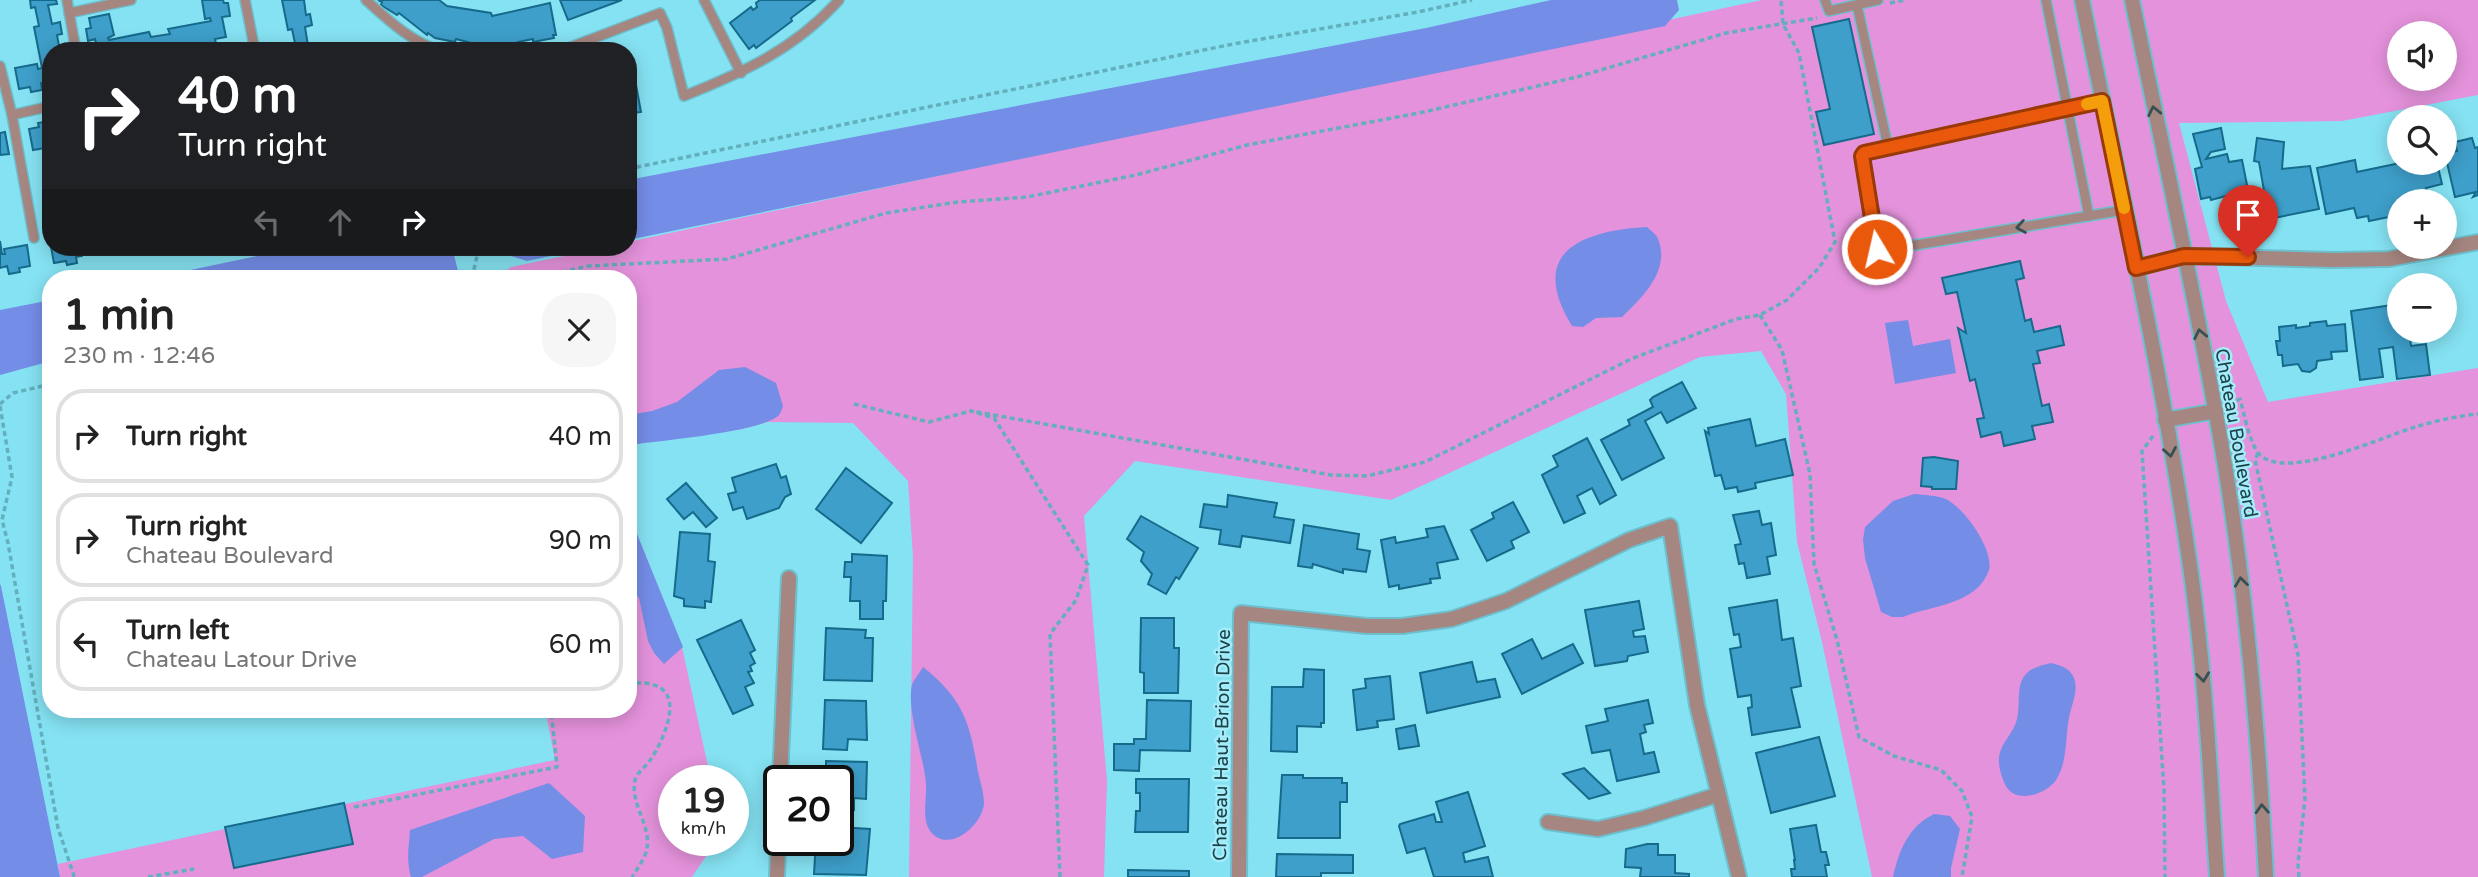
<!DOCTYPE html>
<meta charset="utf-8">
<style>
:root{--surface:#fff;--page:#f6f6f6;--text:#222;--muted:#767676;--line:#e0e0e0}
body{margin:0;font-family:"Varela Round",sans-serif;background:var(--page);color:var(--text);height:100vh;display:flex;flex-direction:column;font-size:26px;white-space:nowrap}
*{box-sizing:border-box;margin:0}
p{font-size:23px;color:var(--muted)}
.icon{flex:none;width:38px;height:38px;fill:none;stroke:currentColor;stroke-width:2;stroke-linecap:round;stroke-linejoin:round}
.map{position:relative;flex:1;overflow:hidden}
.drawer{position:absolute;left:42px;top:270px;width:595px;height:448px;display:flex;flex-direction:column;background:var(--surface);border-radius:28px;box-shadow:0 4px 18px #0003}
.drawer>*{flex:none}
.banner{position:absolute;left:42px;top:42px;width:595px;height:214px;border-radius:28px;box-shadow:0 4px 18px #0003;background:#202124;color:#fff;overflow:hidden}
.controls{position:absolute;left:2387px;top:21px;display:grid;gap:14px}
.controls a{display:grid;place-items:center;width:70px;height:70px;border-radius:50%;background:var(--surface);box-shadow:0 4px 18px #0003;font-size:35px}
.speed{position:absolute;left:658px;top:765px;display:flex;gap:14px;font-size:35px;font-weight:700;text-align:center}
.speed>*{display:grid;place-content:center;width:91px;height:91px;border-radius:50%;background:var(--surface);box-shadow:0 4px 18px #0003;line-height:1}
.speed small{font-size:18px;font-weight:400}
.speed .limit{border:4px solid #111;border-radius:10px;background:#fff;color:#111}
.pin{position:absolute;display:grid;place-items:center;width:60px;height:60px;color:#fff;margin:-72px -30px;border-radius:50% 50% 50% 0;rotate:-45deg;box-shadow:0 0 7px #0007}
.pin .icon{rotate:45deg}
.me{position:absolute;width:77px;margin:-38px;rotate:351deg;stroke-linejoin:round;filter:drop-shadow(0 0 5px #0008)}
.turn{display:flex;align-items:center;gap:24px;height:147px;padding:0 21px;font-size:32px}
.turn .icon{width:91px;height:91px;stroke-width:2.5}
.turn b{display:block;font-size:49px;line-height:60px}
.lanes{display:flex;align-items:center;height:66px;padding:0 21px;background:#0003;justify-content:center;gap:35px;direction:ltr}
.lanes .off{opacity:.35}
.round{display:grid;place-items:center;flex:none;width:74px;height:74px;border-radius:28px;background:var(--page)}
.summary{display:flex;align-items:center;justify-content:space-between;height:119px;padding:0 21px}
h1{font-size:42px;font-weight:700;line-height:52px}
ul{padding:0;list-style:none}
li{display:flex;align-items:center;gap:21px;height:94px;margin:0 14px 10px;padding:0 7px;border:4px solid var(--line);border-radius:28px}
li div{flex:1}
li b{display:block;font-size:26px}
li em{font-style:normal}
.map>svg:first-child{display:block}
.green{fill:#e492db;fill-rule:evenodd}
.water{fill:#748de7}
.building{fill:#3e9fca;stroke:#166a8b;stroke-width:2}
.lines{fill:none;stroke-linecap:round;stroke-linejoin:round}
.service-casing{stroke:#6ebfcd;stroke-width:12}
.minor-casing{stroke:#6ebfcd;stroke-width:18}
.tertiary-casing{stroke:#6ebfcd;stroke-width:18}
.path{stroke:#63afbc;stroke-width:3.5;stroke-dasharray:5 3.5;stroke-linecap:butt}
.service{stroke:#a68680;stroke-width:9}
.minor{stroke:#a68680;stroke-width:14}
.tertiary{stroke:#a68680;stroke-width:14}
.oneway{stroke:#375054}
.route-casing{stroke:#983908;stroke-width:18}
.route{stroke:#ea580c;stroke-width:12}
.slow{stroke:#f59e0b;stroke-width:12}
.labels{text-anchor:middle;stroke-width:5;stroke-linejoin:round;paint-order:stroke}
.street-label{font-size:19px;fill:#1b4249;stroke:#a4ecf9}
</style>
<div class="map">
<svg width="2478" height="877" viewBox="0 0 2478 877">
<rect width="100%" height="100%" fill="#85e2f2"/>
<g class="green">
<path d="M 1762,0 L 2478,0 L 2478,95 L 2342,121 L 2179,123 L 2226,301 L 2268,402 L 2478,368 L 2478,877 L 1872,877 L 1822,642 L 1797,542 L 1786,394 L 1761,351 L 1700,357 L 1391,500 L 1135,461 L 1084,516 L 1107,781 L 1104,877 L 909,877 L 913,557 L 908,481 L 853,423 L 768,422 L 742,429 L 628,445 L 628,278 L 494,278 L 511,267 L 607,247 L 628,247 L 628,242 ZM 2399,33 L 2445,33 L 2445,79 L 2399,79 Z"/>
<polygon points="628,512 682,647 711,780 674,780 674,840 717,840 692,877 60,877 58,864 555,760 545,709 628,709"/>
</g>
<g class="water">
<polygon points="1551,0 1677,0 1679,10 1665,26 628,240 628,180 1426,28"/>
<path d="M 1647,227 C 1650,230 1657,235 1658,239 C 1671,270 1642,298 1622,317 L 1596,318 L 1583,327 L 1572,326 C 1527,252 1581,231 1647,227 Z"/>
<polygon points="301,247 452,247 458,271 442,278 152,278"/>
<polygon points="509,247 594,247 527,261 511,256"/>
<polygon points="51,300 51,361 0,375 0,310"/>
<polygon points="1908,320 1913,346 1950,339 1956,373 1895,384 1885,323"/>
<path d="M 745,367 L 776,383 L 783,406 C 783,407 780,414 779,415 C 763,432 656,441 628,445 L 628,415 L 652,411 L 677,402 L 719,370 Z"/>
<path d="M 1914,494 C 1924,495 1936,495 1946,499 C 1964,508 1994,549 1989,570 C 1988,573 1984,581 1981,584 C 1964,605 1927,607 1903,617 L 1892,617 L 1881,612 L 1865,558 L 1863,540 L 1865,527 L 1893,501 Z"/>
<polygon points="628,512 683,647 664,664 654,653 648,641 639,598 628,585"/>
<polygon points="0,584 1,586 60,877 0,877"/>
<path d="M 2051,663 C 2061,666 2068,667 2073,676 C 2080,689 2071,705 2069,718 C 2065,738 2068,761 2056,780 C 2045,796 2012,805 2004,782 C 2001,775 1998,764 1999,757 C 2001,742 2014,733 2017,719 C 2021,704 2015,684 2027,673 C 2033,667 2043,665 2051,663 Z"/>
<path d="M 923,667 C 963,699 970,722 978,772 C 980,781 984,793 984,803 C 983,825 949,854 931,832 C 921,820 927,799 926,785 C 926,778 924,771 923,764 C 919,745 907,704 912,685 C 914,679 920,673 923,667 Z"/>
<path d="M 549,783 L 585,816 L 583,852 L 552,859 L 523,836 L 494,839 L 422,877 L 411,877 C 406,859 409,847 410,830 Z"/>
<path d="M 1934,814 L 1950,816 L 1960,829 L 1951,868 L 1951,877 L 1893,877 C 1899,850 1909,826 1934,814 Z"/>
</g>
<g class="building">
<polygon points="30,0 56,0 57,4 48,5 52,24 60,22 62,34 57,35 60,51 51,51 51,79 47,80 48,82 41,83 42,90 31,92 30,87 19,89 15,68 37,64 38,69 42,68 34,27 39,26 35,7 31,8"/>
<polygon points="202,0 223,0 224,3 228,3 230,16 222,17 226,37 215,39 217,48 205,50 204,44 185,48 186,51 173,51 172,47 155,51 98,51 95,39 88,41 86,29 91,28 89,18 109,14 114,35 108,38 109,40 149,32 151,37 170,34 168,29 211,21 210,18 205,19"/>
<polygon points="282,0 304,0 306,15 310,14 312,25 305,27 308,46 317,44 318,51 291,51 296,48 292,29 288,30"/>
<polygon points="378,0 439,0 447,6 491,13 492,16 550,3 556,35 553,35 554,38 533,42 533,39 518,42 519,44 499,48 497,46 491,45 490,48 456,39 455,42 435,38 428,33 427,35 399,13 397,15 381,5 382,2"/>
<polygon points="560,0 622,0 568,20"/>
<polygon points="760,0 815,0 791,18 792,21 756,48 754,45 749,49 730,23 751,7 753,10 757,7 756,3"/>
<polygon points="1849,19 1874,134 1824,145 1816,112 1830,109 1812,27"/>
<polygon points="634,74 641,112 633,113 634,118 628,119 628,75"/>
<polygon points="51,121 51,147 33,150 29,129 39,127 38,123"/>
<polygon points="2221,128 2225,149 2211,152 2206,159 2227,154 2229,162 2242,160 2248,190 2211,200 2210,197 2201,199 2195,169 2202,167 2193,134"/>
<polygon points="5,132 9,154 0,155 0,133"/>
<polygon points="2257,138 2284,142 2282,169 2310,166 2319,209 2269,219 2259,162 2254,161"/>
<polygon points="2472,138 2475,148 2478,147 2478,195 2473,197 2476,192 2455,197 2445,154 2457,151 2455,142"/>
<polygon points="2355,160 2357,172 2400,163 2437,163 2442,184 2426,188 2429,201 2399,201 2399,215 2369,221 2368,216 2357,218 2354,208 2326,214 2317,168"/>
<polygon points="0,241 2,254 5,254 4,249 27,245 30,266 19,268 20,272 9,274 7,266 0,268"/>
<polygon points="51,247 97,247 96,251 82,254 82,256 76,257 77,263 67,265 66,261 54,263"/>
<polygon points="2020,261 2024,278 2016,280 2025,321 2031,319 2034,332 2060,326 2064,345 2037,351 2040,363 2033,364 2042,406 2049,404 2053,422 2032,426 2035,439 2004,446 2001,432 1981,437 1977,419 1984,418 1975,379 1970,381 1958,328 1966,333 1957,292 1946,294 1942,278"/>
<polygon points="2399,304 2399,331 2409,331 2411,346 2426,344 2430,375 2397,379 2393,347 2379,349 2383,377 2360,380 2351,311"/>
<polygon points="2326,321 2327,326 2345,324 2347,351 2331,352 2332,359 2317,361 2316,368 2310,372 2302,371 2298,364 2283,366 2282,355 2278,355 2276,341 2280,341 2279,327 2296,325 2296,328 2310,326 2310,323"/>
<polygon points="1682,382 1696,408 1667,423 1661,412 1645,421 1664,458 1622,480 1601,440 1630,425 1628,420 1653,407 1650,400 1653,397"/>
<polygon points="1750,419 1756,446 1785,439 1793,475 1755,483 1756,488 1738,492 1737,487 1725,489 1721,475 1715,476 1705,431 1709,434 1708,428"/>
<polygon points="1587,438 1616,495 1600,504 1592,488 1577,496 1585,513 1564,523 1542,475 1558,466 1553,456"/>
<polygon points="1934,457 1958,461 1956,489 1932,489 1932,487 1921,486 1923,458"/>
<polygon points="776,464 781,478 786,476 791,494 785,497 779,508 747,519 743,507 733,510 728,494 736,492 732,478"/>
<polygon points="846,468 892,503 861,543 816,509"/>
<polygon points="686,483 717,518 706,527 693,512 684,519 667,499"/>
<polygon points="1228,495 1277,503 1274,517 1294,520 1290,543 1242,536 1240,547 1219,544 1221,530 1200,527 1204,504 1227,507"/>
<polygon points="1513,502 1529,532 1511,541 1514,548 1487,561 1471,530 1494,518 1492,513"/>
<polygon points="1759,511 1762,525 1771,523 1776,555 1767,557 1770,574 1747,578 1744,563 1739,564 1735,545 1741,544 1733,515"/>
<polygon points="1141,516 1198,548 1179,579 1176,577 1166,594 1148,584 1152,574 1141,561 1144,552 1127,539"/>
<polygon points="1304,525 1359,534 1357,549 1370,551 1366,572 1343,569 1343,573 1313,564 1312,568 1298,566"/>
<polygon points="1444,526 1458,559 1437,563 1440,578 1430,579 1431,583 1399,589 1399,585 1389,587 1381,540 1395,537 1396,543 1428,537 1426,529"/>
<polygon points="680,532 710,534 708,561 715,562 711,602 705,601 705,608 684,606 684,599 674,596"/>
<polygon points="852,554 887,556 886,601 883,601 883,619 860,619 860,601 850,601 851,577 844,577 845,562 852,562"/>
<polygon points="1777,600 1782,640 1793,638 1801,686 1791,688 1800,727 1752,735 1748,708 1752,707 1751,695 1738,697 1730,649 1741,647 1739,634 1734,635 1729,608"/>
<polygon points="1639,601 1644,629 1633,631 1634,637 1645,636 1648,652 1628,656 1627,661 1595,666 1585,610"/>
<polygon points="1141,618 1174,618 1174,648 1179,648 1178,693 1144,693 1144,673 1140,672"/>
<polygon points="741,620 755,650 750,653 755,663 750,666 752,671 748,672 754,683 745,687 753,705 733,714 697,640"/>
<polygon points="826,628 866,630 865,638 873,638 872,681 824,680"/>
<polygon points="1532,639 1542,659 1573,644 1583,663 1522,694 1502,654"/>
<polygon points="1472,662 1477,682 1495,679 1500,697 1427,713 1420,673"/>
<polygon points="1304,669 1324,670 1324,723 1321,723 1321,727 1297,726 1297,752 1271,751 1272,687 1303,687"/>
<polygon points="1390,676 1394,719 1377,721 1378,727 1357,730 1353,690 1366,688 1365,679"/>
<polygon points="825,700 866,701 867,740 848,739 847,750 823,749"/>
<polygon points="1147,700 1191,701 1190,751 1140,750 1139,771 1114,770 1114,744 1134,744 1134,739 1146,739"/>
<polygon points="1648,700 1653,723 1644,725 1646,732 1640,734 1644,754 1654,752 1659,772 1617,781 1610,750 1592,753 1586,726 1608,721 1605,709"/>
<polygon points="1415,725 1419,746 1399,749 1396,729"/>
<polygon points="1819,737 1835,796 1771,813 1756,753"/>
<polygon points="826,761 867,762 866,799 854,798 854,810 838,809 838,780 821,780 822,767 826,767"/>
<polygon points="1584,768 1610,793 1589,799 1563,774"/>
<polygon points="1282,775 1303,775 1303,778 1342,778 1342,783 1347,783 1347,802 1340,802 1340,838 1278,838"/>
<polygon points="1136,779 1189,779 1188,832 1135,832 1136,811 1140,811 1140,793 1136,793"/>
<polygon points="1468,792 1485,846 1463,853 1465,862 1488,857 1493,877 1434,877 1425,848 1407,853 1399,826 1400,824 1434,814 1436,822 1442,822 1436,802"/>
<polygon points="344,803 353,844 234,868 225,827"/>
<polygon points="1816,825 1821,852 1826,852 1829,865 1825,865 1827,877 1792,877 1791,869 1795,869 1794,860 1795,860 1790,829"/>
<polygon points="838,827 870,829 866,875 814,874 816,840 838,840"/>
<polygon points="1647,844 1658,844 1658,855 1675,855 1675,873 1689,874 1689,877 1640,877 1641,868 1625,867 1626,849"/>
<polygon points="1277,854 1353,855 1353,873 1321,873 1321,877 1276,877"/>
<polygon points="1128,870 1189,871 1189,877 1128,877"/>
</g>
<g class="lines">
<g class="service-casing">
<g id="service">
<polyline points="67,0 76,51"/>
<polyline points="245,0 255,51"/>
<path d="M 366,0 C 387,19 412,43 441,51"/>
<polyline points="704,0 741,73"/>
<polyline points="1825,0 1829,11 1878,0"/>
<polyline points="2046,0 2089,216"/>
<polyline points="1857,5 1888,147"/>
<polyline points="69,13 131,0"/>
<path d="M 560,51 L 660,13 L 667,28 L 684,96 C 744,72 795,49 839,0"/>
<polyline points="0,66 12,115"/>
<polyline points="2102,101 1864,153 1862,156 1877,249 1880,251 2124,210"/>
<polyline points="34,238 12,115 51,106"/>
</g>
</g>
<g class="minor-casing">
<g id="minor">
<polyline points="2136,268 2184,256 2334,260 2389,259 2478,242"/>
<polyline points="780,780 789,578"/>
<polyline points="1548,822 1598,829 1644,818 1717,795"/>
<polyline points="777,877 779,824"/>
<polyline points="1239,877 1241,613 1367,626 1402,626 1452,619 1506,601 1629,540 1670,526 1697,705 1739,877"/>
</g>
</g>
<g class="tertiary-casing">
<g id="tertiary">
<path d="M 2082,0 C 2120,188 2163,377 2190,566 C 2205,669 2210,773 2217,877"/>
<path d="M 2132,0 C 2160,136 2190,272 2215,409 C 2244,563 2258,721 2266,877"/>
<polyline points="2165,420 2216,411"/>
</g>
</g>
<g class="path">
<polyline points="1890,3 1905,0"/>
<polyline points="628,169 1233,44 1418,12 1472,0"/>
<polyline points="472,278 479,247"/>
<polyline points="537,278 588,266 727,259 886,213 958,202 1027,197 1136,175 1247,145 1419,113 1577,77 1726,33 1817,18"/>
<polyline points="1760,315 1782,350 1810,474 1814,564 1837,640 1859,737 1894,756 1941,770 1962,791 1972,817 1962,877"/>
<polyline points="0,404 13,393 51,384"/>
<polyline points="854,404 929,422 971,411"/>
<path d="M 2229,404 L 2240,399 C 2244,413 2250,445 2260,455 C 2288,481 2382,437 2415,427 C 2435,421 2457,416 2478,414"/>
<polyline points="0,406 12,477 2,520 8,543 58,828 74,876 78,877"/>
<polyline points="2153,436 2142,451 2164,790 2165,877"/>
<polyline points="2258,453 2255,460 2298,655 2305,798 2298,864 2299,877"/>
<path d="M 628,686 C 636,682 645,682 654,685 C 685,694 663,741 651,759 C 647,766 637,772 635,780 C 630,804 651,825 647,848 C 646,857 637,869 632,877"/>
<polyline points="354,807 557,767 551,709"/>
<polyline points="148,877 194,869"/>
<polyline points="1060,877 1050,634 1076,600 1088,565 994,418 971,411 1331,475 1367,476 1425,462 1631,359 1736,319 1760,315 1787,300 1819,268 1835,242 1799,53 1783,24 1781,0"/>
</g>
<use href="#service" class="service"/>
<use href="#minor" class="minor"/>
<use href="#tertiary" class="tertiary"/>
</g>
<defs><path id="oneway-chevron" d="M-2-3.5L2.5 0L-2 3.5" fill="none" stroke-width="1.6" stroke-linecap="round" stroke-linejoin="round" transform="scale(1.75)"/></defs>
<g class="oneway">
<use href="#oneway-chevron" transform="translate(2154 111) rotate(-102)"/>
<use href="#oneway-chevron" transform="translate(2021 227) rotate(170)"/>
<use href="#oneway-chevron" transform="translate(2200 334) rotate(-102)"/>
<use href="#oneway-chevron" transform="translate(2170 452) rotate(80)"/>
<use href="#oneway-chevron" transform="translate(2241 582) rotate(-97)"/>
<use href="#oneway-chevron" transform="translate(2203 677) rotate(83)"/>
<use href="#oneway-chevron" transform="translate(2262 809) rotate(-93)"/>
</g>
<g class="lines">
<g class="route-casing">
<polyline id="route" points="1877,249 1862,156 1864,153 2102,101 2136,268 2184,256 2248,257"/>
</g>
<use href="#route" class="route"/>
<polyline class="slow" points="2087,104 2102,101 2124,208"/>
</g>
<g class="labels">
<g class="street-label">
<text transform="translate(2237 433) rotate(80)" y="7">Chateau Boulevard</text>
<text transform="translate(1221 745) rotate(-89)" y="7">Chateau Haut-Brion Drive</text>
</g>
</g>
</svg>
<div class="controls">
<a><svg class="icon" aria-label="sound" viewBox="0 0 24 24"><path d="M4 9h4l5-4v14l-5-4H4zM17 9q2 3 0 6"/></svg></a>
<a><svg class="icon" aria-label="search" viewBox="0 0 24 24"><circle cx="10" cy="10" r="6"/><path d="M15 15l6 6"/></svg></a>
<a>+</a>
<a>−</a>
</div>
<div class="speed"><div>19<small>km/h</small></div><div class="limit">20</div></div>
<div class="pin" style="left:2248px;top:257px;background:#d93025"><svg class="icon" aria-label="arrive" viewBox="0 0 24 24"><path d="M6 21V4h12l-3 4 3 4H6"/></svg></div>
<svg class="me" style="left:1877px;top:249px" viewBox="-20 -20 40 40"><circle r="17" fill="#ea580c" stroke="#fff" stroke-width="3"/><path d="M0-11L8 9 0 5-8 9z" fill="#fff"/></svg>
<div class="banner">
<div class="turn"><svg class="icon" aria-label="right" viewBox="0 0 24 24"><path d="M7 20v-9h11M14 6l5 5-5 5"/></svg><div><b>40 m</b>Turn right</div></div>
<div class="lanes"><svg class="icon off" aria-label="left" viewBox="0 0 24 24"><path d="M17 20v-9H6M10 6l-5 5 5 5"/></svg><svg class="icon off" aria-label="ahead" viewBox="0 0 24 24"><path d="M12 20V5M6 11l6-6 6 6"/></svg><svg class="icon" aria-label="right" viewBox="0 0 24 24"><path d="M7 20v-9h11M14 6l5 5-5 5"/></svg></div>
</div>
<section class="drawer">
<div class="summary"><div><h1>1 min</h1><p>230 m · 12:46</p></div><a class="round"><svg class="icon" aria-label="close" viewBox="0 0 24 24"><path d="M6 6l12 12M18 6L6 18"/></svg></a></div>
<ul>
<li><svg class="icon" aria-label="right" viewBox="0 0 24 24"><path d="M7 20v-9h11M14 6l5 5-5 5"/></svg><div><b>Turn right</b></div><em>40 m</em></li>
<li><svg class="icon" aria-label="right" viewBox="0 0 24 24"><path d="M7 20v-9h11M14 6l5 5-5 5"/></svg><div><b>Turn right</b><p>Chateau Boulevard</p></div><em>90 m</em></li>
<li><svg class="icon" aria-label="left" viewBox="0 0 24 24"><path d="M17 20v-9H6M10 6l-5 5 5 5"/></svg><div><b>Turn left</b><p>Chateau Latour Drive</p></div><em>60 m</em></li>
</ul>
</section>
</div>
